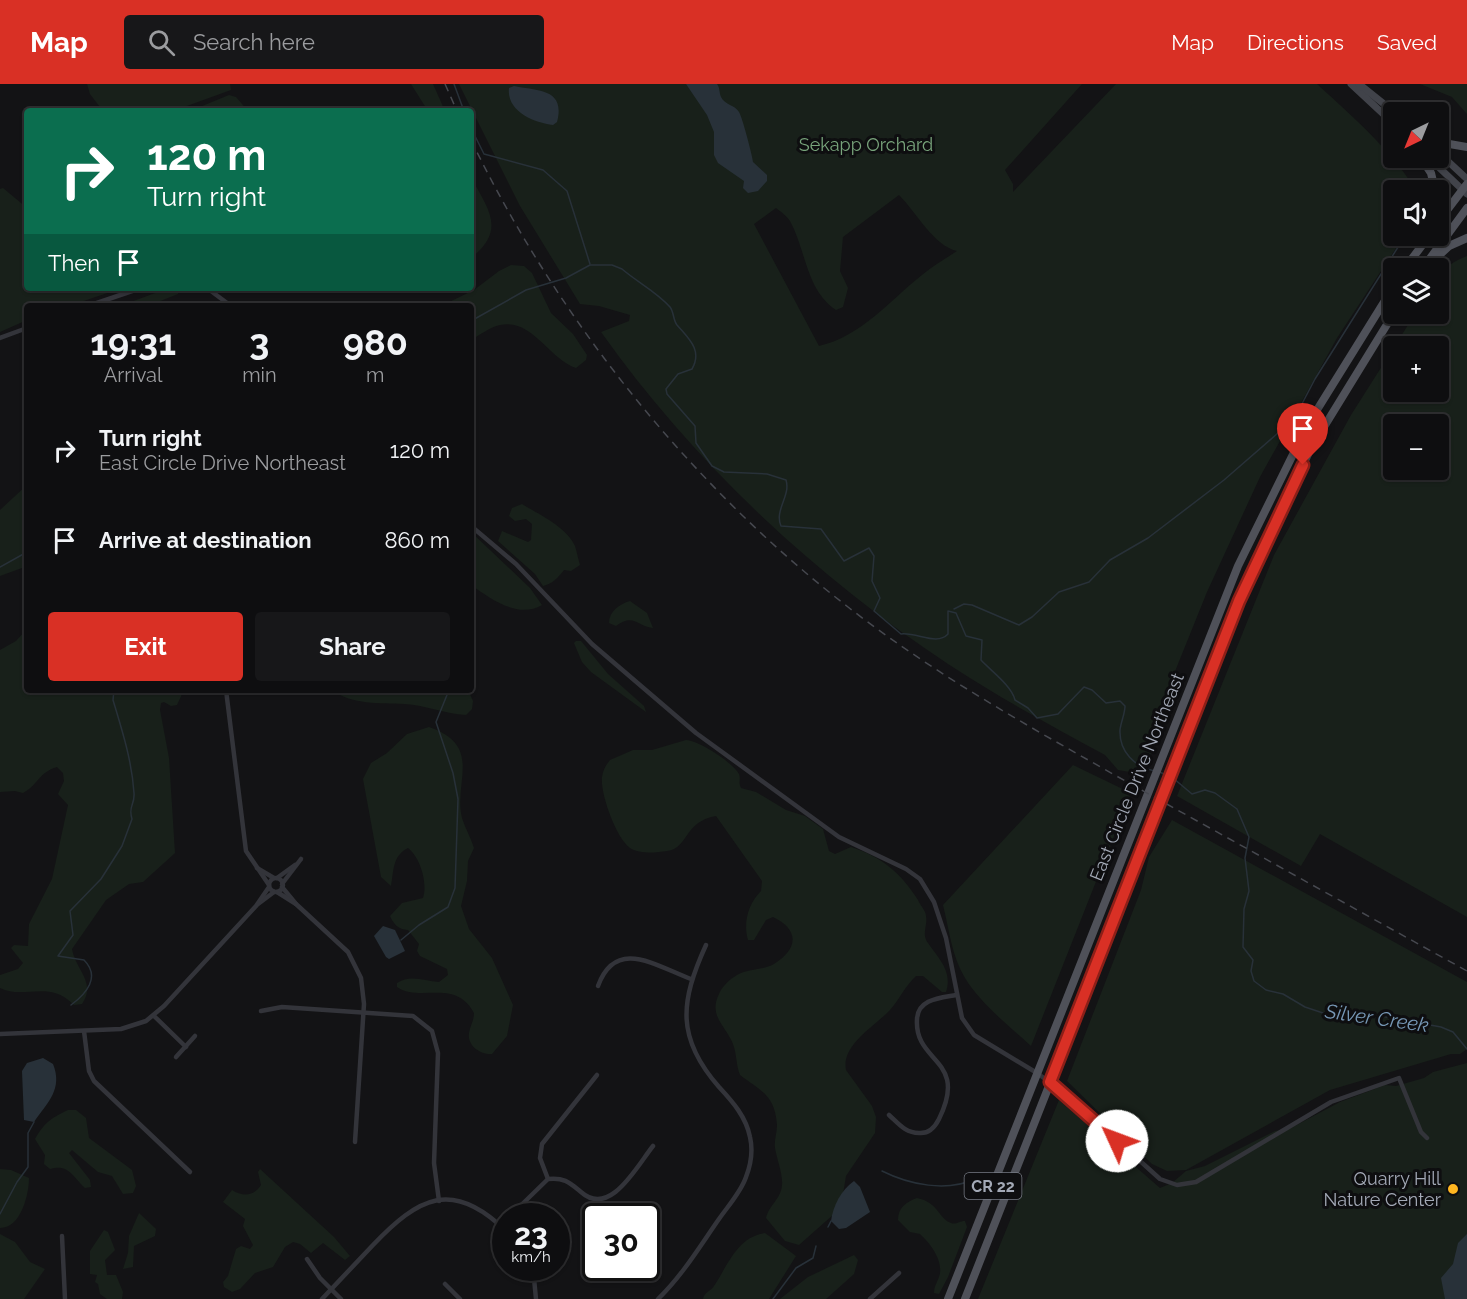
<!DOCTYPE html>
<meta charset="utf-8">
<style>
:root{--surface:#0e0e10;--page:#171719;--text:#f1f3f6;--muted:#9b9c9f;--line:#2e2e30;--accent:#d93025}
body{margin:0;font-family:Raleway,sans-serif;background:var(--page);color:var(--text);height:100vh;display:flex;flex-direction:column;font-size:22px;white-space:nowrap}
*{box-sizing:border-box;margin:0}
p{font-size:20px;color:var(--muted)}
.icon{flex:none;width:33px;height:33px;fill:none;stroke:currentColor;stroke-width:2;stroke-linecap:round;stroke-linejoin:round}
.map{position:relative;flex:1;overflow:hidden}
.panel{position:absolute;left:24px;top:219px;width:450px;height:390px;display:flex;flex-direction:column;background:var(--surface);border-radius:6px;box-shadow:0 2px 4px #0004,0 0 0 2px var(--line)}
.panel>*{flex:none}
.guide{position:absolute;left:24px;top:24px;width:450px;height:183px;border-radius:6px;box-shadow:0 2px 4px #0004,0 0 0 2px var(--line);background:#0b6e4f;color:#fff;overflow:hidden}
.needle{width:39px;rotate:223deg}
.buttons{position:absolute;left:1383px;top:18px;display:grid;gap:12px}
.buttons a{display:grid;place-items:center;width:66px;height:66px;border-radius:6px;background:var(--surface);box-shadow:0 2px 4px #0004,0 0 0 2px var(--line);font-size:30px}
.speed{position:absolute;left:492px;top:1119px;display:flex;gap:12px;font-size:30px;font-weight:700;text-align:center}
.speed>*{display:grid;place-content:center;width:78px;height:78px;border-radius:50%;background:var(--surface);box-shadow:0 2px 4px #0004,0 0 0 2px var(--line);line-height:1}
.speed small{font-size:15px;font-weight:400}
.speed .limit{border:3px solid #111;border-radius:9px;background:#fff;color:#111}
.pin{position:absolute;display:grid;place-items:center;width:51px;height:51px;color:#fff;margin:-62px -26px;border-radius:50% 50% 50% 0;rotate:-45deg;box-shadow:0 0 6px #0007}
.pin .icon{rotate:45deg}
.me{position:absolute;width:66px;margin:-33px;rotate:313deg;stroke-linejoin:round;filter:drop-shadow(0 0 4px #0008)}
.turn{display:flex;align-items:center;gap:21px;height:126px;padding:0 24px;font-size:27px}
.turn .icon{width:78px;height:78px;stroke-width:2.5}
.turn b{display:block;font-size:42px;line-height:51px}
.then{display:flex;align-items:center;height:57px;padding:0 24px;background:#0003;gap:12px;font-size:22px}
.eta{display:flex;justify-content:space-evenly;align-items:center;height:102px;text-align:center}
.eta b{font-size:36px;font-weight:700;line-height:42px}
.button{display:flex;gap:12px;margin-top:auto;padding:12px 24px}
.button a{flex:1;height:69px;border-radius:6px;background:var(--accent);color:#fff;font-size:24px;font-weight:700;line-height:69px;text-align:center}
.button a+a{background:var(--page);color:var(--text)}
ul{padding:0;list-style:none}
li{display:flex;align-items:center;gap:18px;height:90px;padding:0 24px}
li div{flex:1}
li b{display:block;font-size:22px}
li em{font-style:normal}
header{display:flex;align-items:center;gap:36px;box-sizing:border-box;height:84px;padding:0 30px;background:var(--accent);color:#fff}
header strong{font-size:28px}
nav{display:flex;gap:33px;margin-inline-start:auto;font-size:21px}
.search{width:420px;height:54px;background:var(--page);display:flex;align-items:center;gap:15px;box-sizing:border-box;padding:0 21px;border-radius:6px;color:var(--muted);font-size:22px}
.map>svg:first-child{display:block}
.green{fill:#18201a;fill-rule:evenodd}
.water{fill:#283139}
.lines{fill:none;stroke-linecap:round;stroke-linejoin:round}
.stream{stroke:#283139;stroke-width:1.5}
.minor{stroke:#33343a;stroke-width:4.5}
.secondary{stroke:#41434a;stroke-width:7}
.primary{stroke:#4f5159;stroke-width:8}
.rail{stroke:#46484f;stroke-width:1.5;stroke-dasharray:8 6;stroke-linecap:butt}
.route-casing{stroke:#8d1f18;stroke-width:15}
.route{stroke:#d93025;stroke-width:10}
.poi-dot{fill:#ffb620;stroke:#0e0e10;stroke-width:2}
.labels{text-anchor:middle;stroke-width:6;stroke-linejoin:round;paint-order:stroke}
.shield{fill:#0e0e10;stroke:#767a84;stroke-width:1.5}
.shield-label{font-size:16px;font-weight:bold;fill:#a3a9b6}
.park-label{font-size:18px;fill:#78a47b;stroke:#0e0e10}
.street-label{font-size:18px;fill:#a3a9b6;stroke:#0e0e10}
.poi-label{font-size:18px;fill:#a3a9b6;stroke:#0e0e10;text-anchor:end}
.water-label{font-size:20px;font-style:italic;fill:#7697b5;stroke:#0e0e10}
</style>
<header>
<strong>Map</strong>
<div class="search"><svg class="icon" aria-label="search" viewBox="0 0 24 24"><circle cx="10" cy="10" r="6"/><path d="M15 15l6 6"/></svg>Search here</div>
<nav><a>Map</a><a>Directions</a><a>Saved</a></nav>
</header>
<div class="map">
<svg width="1467" height="1215" viewBox="0 0 1467 1215">
<rect width="100%" height="100%" fill="#131315"/>
<g class="green">
<polygon points="87,0 230,0 231,6 173,27 103,27 90,10"/>
<polygon points="411,0 433,0 445,27 428,27"/>
<path d="M 459,0 L 1082,0 L 1005,86 L 1013,100 L 1013,108 L 1116,0 L 1317,0 C 1353,33 1390,65 1416,106 L 1394,106 L 1394,152 L 1404,152 L 1337,254 L 1260,393 L 1207,508 L 1153,642 C 1156,651 1153,671 1146,678 C 1141,683 1138,681 1136,689 L 1118,686 L 1105,671 C 1052,642 998,613 948,580 C 814,491 694,379 601,248 L 629,237 L 630,231 L 599,222 L 580,220 L 520,122 ZM 899,111 C 916,128 934,162 957,167 C 945,175 933,182 922,191 C 889,217 862,252 819,262 L 754,140 L 776,124 C 781,128 787,132 790,137 C 806,166 806,206 836,226 L 843,223 L 848,204 L 840,187 L 843,153 Z"/>
<polygon points="1420,0 1467,0 1467,30 1452,13"/>
<polygon points="229,11 236,13 248,27 190,27"/>
<path d="M 471,93 C 488,126 507,145 471,174 Z"/>
<polygon points="3,104 27,124 27,204 122,204 69,222 27,222 27,236 0,248 0,105"/>
<path d="M 1467,172 L 1467,833 L 1320,750 L 1301,782 L 1177,712 L 1274,471 L 1351,331 L 1415,230 L 1438,230 C 1438,200 1435,184 1467,172 ZM 1394,262 L 1438,262 L 1438,308 L 1394,308 ZM 1394,340 L 1438,340 L 1438,386 L 1394,386 Z"/>
<path d="M 511,181 L 524,182 L 532,189 L 551,229 L 573,250 L 587,271 L 586,276 L 576,284 C 549,275 532,234 500,241 C 490,243 480,251 471,256 L 471,222 L 441,222 L 474,206 L 499,187 Z"/>
<polygon points="174,204 179,206 178,210 148,222 120,222 166,205"/>
<polygon points="27,401 27,486 22,484 0,492 0,426"/>
<path d="M 522,420 C 538,430 567,443 575,462 C 577,468 578,475 580,481 L 571,487 L 564,486 C 558,494 552,500 543,502 L 535,490 L 498,457 L 502,447 L 528,458 L 531,456 L 532,440 L 526,435 L 515,437 L 509,432 L 512,424 Z"/>
<path d="M 471,448 L 530,504 L 542,521 C 518,535 491,515 471,501 Z"/>
<path d="M 630,517 L 647,529 L 653,544 C 636,542 634,529 616,542 L 609,539 C 609,528 619,520 630,517 Z"/>
<path d="M 27,545 L 27,606 L 180,606 L 182,610 L 177,621 L 171,622 L 164,618 L 161,619 L 160,626 L 169,674 L 175,769 L 143,798 L 129,800 L 106,816 L 72,865 C 75,885 97,899 82,920 L 74,921 C 49,895 24,916 0,904 L 0,891 L 18,885 L 23,879 L 11,864 L 14,861 L 28,862 L 29,840 L 52,795 L 68,721 L 58,710 L 64,697 L 63,689 L 57,683 C 39,688 37,702 23,709 L 15,707 L 0,708 L 0,566 L 16,557 Z"/>
<polygon points="576,557 581,557 608,590 644,622 646,628 591,588 582,578 574,559"/>
<path d="M 331,606 L 468,606 L 473,617 L 472,625 L 466,631 C 445,630 425,621 405,620 C 378,619 354,621 331,606 Z"/>
<path d="M 429,643 C 484,662 453,698 462,734 C 465,744 471,754 474,764 L 468,777 L 467,797 L 461,822 L 469,845 L 492,874 L 513,921 L 507,952 L 492,970 C 481,971 467,962 469,949 C 470,942 474,937 474,929 C 455,894 420,919 397,903 L 397,899 C 410,890 425,897 439,898 L 448,891 L 447,885 L 420,872 L 417,867 L 419,860 L 408,846 C 398,845 394,841 390,832 L 402,819 L 423,814 C 428,799 420,773 408,764 C 392,772 394,787 391,802 L 381,793 L 363,695 L 371,679 L 387,669 L 407,650 Z"/>
<path d="M 686,656 C 700,657 732,678 739,690 C 741,696 738,698 741,704 L 756,708 L 786,726 L 805,732 L 823,745 L 829,767 L 835,770 L 851,763 C 882,773 901,789 918,816 C 920,821 926,827 926,832 C 928,842 921,850 928,859 C 938,874 953,887 946,908 L 942,908 L 923,892 L 916,892 C 905,902 899,916 890,926 C 875,942 841,961 846,986 L 872,1022 L 876,1033 L 875,1049 L 846,1092 L 843,1110 L 834,1130 L 799,1161 L 785,1157 L 766,1134 C 769,1121 781,1115 782,1101 C 783,1090 777,1076 775,1064 C 774,1056 777,1049 777,1041 C 775,1011 761,1007 740,991 C 736,981 737,971 733,960 C 726,942 708,932 719,910 C 721,904 729,896 734,893 C 746,884 762,887 774,880 C 798,865 800,846 773,833 L 766,836 L 754,856 L 748,856 C 743,839 748,820 761,807 L 762,797 L 716,732 C 683,738 689,764 667,767 C 655,769 640,770 630,764 C 616,754 600,709 602,693 C 603,686 606,681 610,676 L 633,666 L 652,666 Z"/>
<path d="M 1073,681 L 1131,709 L 1031,962 C 1008,941 981,920 965,894 C 952,873 949,845 943,821 Z"/>
<polygon points="1172,736 1467,898 1467,965 1460,970 1451,970 1330,1006 1186,1086 1167,1087 1152,1080 1067,997 1141,806 1149,773"/>
<polygon points="1467,979 1467,1215 978,1215 1059,1016 1160,1104 1172,1099 1186,1087 1205,1082 1275,1047 1291,1044 1340,1018 1385,1001 1396,1002 1424,994 1433,988"/>
<path d="M 68,1026 L 76,1026 L 86,1034 L 89,1054 L 132,1086 L 136,1102 L 133,1109 L 123,1110 L 112,1092 L 98,1088 L 72,1066 L 69,1069 L 90,1096 L 91,1103 L 85,1104 C 72,1092 69,1080 50,1085 L 44,1080 L 45,1071 L 35,1055 C 43,1040 52,1033 68,1026 Z"/>
<path d="M 0,1085 L 11,1086 L 29,1094 C 29,1110 21,1144 0,1144 Z"/>
<path d="M 260,1085 L 334,1153 L 350,1172 L 345,1176 L 323,1159 L 311,1169 L 300,1160 L 293,1158 L 285,1163 L 273,1183 L 255,1189 L 240,1205 L 232,1208 L 224,1203 L 223,1198 L 228,1192 L 236,1165 L 241,1162 L 250,1165 L 253,1161 L 243,1142 L 245,1135 L 223,1118 L 232,1106 C 243,1113 254,1112 261,1101 L 258,1088 Z"/>
<path d="M 917,1114 C 938,1118 939,1135 951,1139 C 956,1141 959,1137 965,1137 L 967,1143 L 948,1193 L 939,1210 L 934,1209 C 934,1201 939,1196 940,1189 C 942,1175 930,1159 920,1150 L 910,1148 L 898,1136 C 898,1124 906,1118 917,1114 Z"/>
<polygon points="139,1129 156,1145 155,1152 134,1162 133,1183 123,1185 128,1169 129,1152"/>
<polygon points="104,1146 108,1148 115,1166 105,1176 107,1191 116,1191 123,1208 122,1215 107,1215 100,1210 98,1200 95,1198 97,1191 90,1190 90,1167"/>
<path d="M 765,1149 L 796,1172 L 769,1215 L 703,1215 C 704,1208 711,1207 714,1202 C 728,1181 737,1153 765,1149 Z"/>
<polygon points="0,1150 15,1158 30,1178 45,1185 24,1215 0,1215"/>
<polygon points="854,1171 858,1176 854,1190 826,1215 780,1215 808,1193"/>
</g>
<g class="water">
<path d="M 686,0 L 717,0 C 720,4 719,8 721,13 C 725,21 735,21 739,28 C 742,32 753,74 753,78 L 767,91 L 767,97 L 758,107 L 748,109 L 743,104 L 744,97 L 718,79 L 714,71 L 714,48 L 707,31 Z"/>
<path d="M 514,2 C 537,7 566,4 557,38 L 553,41 C 534,39 506,27 509,4 Z"/>
<polygon points="383,842 395,846 405,867 389,875 386,873 374,852"/>
<path d="M 43,974 L 53,980 C 63,1005 48,1018 34,1038 L 24,1036 L 22,987 L 27,979 Z"/>
<path d="M 854,1097 L 860,1103 L 870,1128 L 846,1144 L 839,1145 L 831,1137 C 833,1122 841,1106 854,1097 Z"/>
<polygon points="1467,1150 1467,1215 1445,1215 1441,1194 1453,1180 1458,1159"/>
</g>
<g class="lines">
<g class="stream">
<polyline points="454,0 464,27"/>
<polyline points="471,44 484,70 543,86 567,107 590,180"/>
<path d="M 471,237 L 526,206 L 566,194 L 590,181 L 612,181 L 622,185 C 637,198 657,208 670,223 C 674,228 673,236 677,241 C 688,254 703,266 692,285 L 678,290 L 666,305 L 667,310 L 695,342 L 696,359 L 712,382 L 724,388 L 767,390 L 786,396 C 791,412 774,426 781,442 L 821,445 L 844,477 L 869,464 L 874,472 L 872,497 L 880,514 L 874,527 L 901,550 C 917,548 937,562 948,550 L 948,527 L 956,529 L 966,552 L 982,556 L 981,576 C 990,586 1012,602 1015,616 L 1028,624 L 1037,634 L 1058,630 L 1084,603 L 1092,606 L 1106,619 L 1120,617 L 1125,622 C 1125,630 1121,637 1120,646 C 1119,668 1135,683 1155,687"/>
<polyline points="0,483 27,468"/>
<polyline points="954,525 964,520 972,521 1019,541 1032,533 1059,508 1089,498 1110,476 1148,454 1224,396 1294,335 1315,295 1405,152"/>
<polyline points="1160,688 1169,693"/>
<polyline points="1173,694 1192,710 1205,706 1215,709 1237,725 1249,753 1245,774 1249,807 1244,825 1243,863 1253,876 1251,887 1254,897 1266,906 1283,910 1305,923 1326,930 1365,934 1381,932 1441,943 1453,948 1467,965"/>
<polyline points="401,856 419,841 448,823 455,804 458,715 453,689 436,638 449,606"/>
<path d="M 71,921 C 86,910 101,893 84,876 L 58,872 L 73,851 L 70,827 L 101,795 L 122,762 L 132,735 C 128,722 135,721 134,709 C 132,677 122,646 113,616 L 114,606"/>
<path d="M 882,1087 C 910,1101 946,1108 976,1095"/>
<polyline points="0,1130 17,1098 28,1083 28,1049 34,1038"/>
<polyline points="828,1143 831,1137"/>
<polyline points="773,1215 796,1184 813,1174 816,1162"/>
</g>
<g class="minor">
<polyline points="207,204 231,222"/>
<polyline points="88,222 141,204"/>
<polyline points="0,254 27,244"/>
<polyline points="471,442 516,480 592,560 696,649 839,753 906,785 920,795 934,818 946,854 962,934 974,951 1037,989 1067,1011 1160,1095 1177,1101 1196,1098 1331,1018 1399,994 1421,1048 1427,1054"/>
<polyline points="226,606 246,767 269,801"/>
<polyline points="257,784 274,794"/>
<polyline points="277,794 295,781"/>
<circle cx="276" cy="801" r="7"/>
<polyline points="282,800 301,775"/>
<polyline points="282,803 296,820 348,868 361,894 364,920 355,1058"/>
<polyline points="277,808 296,820"/>
<polyline points="258,820 274,808"/>
<path d="M 598,902 C 616,853 656,882 691,895"/>
<polyline points="261,927 282,923 413,932 432,947 438,969 434,1079 439,1117"/>
<polyline points="154,932 186,963"/>
<polyline points="84,947 89,987 94,997 190,1088"/>
<polyline points="0,950 121,945 146,937 164,922 256,822 269,803"/>
<polyline points="176,973 195,952"/>
<path d="M 889,1031 C 898,1039 905,1049 919,1049 C 929,1050 935,1043 939,1035 C 969,974 914,980 917,935 C 918,915 940,914 956,911"/>
<polyline points="548,1095 540,1074 542,1060 597,991"/>
<path d="M 510,1132 L 548,1095 C 564,1093 570,1099 581,1108 C 610,1134 637,1082 653,1062"/>
<polyline points="62,1152 65,1215"/>
<polyline points="307,1175 320,1194 341,1215"/>
<polyline points="533,1184 536,1215"/>
<polyline points="445,1200 460,1215"/>
<path d="M 322,1215 C 339,1197 356,1179 373,1161 C 418,1114 452,1094 506,1147"/>
<path d="M 658,1215 C 682,1192 700,1162 719,1135 C 728,1122 741,1108 746,1093 C 751,1080 753,1066 750,1053 C 746,1033 733,1018 719,1003 C 676,954 680,918 706,861"/>
<polyline points="870,1215 899,1189"/>
</g>
<g class="secondary">
<polyline points="1351,0 1394,40"/>
<polyline points="1359,0 1394,28"/>
<polyline points="1438,68 1467,95"/>
<polyline points="1429,74 1467,110"/>
</g>
<g class="primary">
<polyline points="1393,27 1395,28"/>
<polyline points="1438,58 1467,63"/>
<polyline points="1421,74 1431,89 1435,106"/>
<polyline points="1438,138 1467,100"/>
<polyline points="1433,177 1449,162 1467,154"/>
<polyline points="1405,184 1429,152"/>
<polyline points="1423,184 1467,124"/>
<polyline points="948,1215 1238,482 1307,342 1394,202"/>
<polyline points="965,1215 1251,489 1311,364 1394,229"/>
</g>
<g class="rail">
<polyline points="445,0 457,27"/>
<path d="M 471,56 C 559,237 689,400 848,523 C 938,593 1037,647 1136,703 C 1246,764 1357,826 1467,887"/>
</g>
</g>
<g class="lines">
<g class="route-casing">
<polyline id="route" points="1117,1057 1050,998 1239,517 1303,381"/>
</g>
<use href="#route" class="route"/>
</g>
<circle class="poi-dot" cx="1453" cy="1105" r="6"/>
<g class="labels">
<rect class="shield" x="964.5" y="1089" width="57" height="26" rx="4.5"/>
<g class="shield-label">
<text x="993" y="1108">CR 22</text>
</g>
<g class="park-label">
<text x="866" y="67">Sekapp Orchard</text>
</g>
<g class="street-label">
<text transform="translate(1137 693) rotate(-68)" y="6">East Circle Drive Northeast</text>
</g>
<g class="poi-label">
<text x="1441" y="1101">Quarry Hill<tspan x="1441" dy="21">Nature Center</tspan></text>
</g>
<g class="water-label">
<text transform="translate(1377 934) rotate(8)" y="7">Silver Creek</text>
</g>
</g>
</svg>
<div class="buttons">
<a><svg class="needle" viewBox="-14 -14 28 28"><path d="M0-13l5 13h-10z" fill="#e53935"/><path d="M0 13l5-13h-10z" fill="#9b9c9f"/></svg></a>
<a><svg class="icon" aria-label="sound" viewBox="0 0 24 24"><path d="M4 9h4l5-4v14l-5-4H4zM17 9q2 3 0 6"/></svg></a>
<a><svg class="icon" aria-label="layers" viewBox="0 0 24 24"><path d="M12 4l9 5-9 5-9-5zM3 14l9 5 9-5"/></svg></a>
<a>+</a>
<a>−</a>
</div>
<div class="speed"><div>23<small>km/h</small></div><div class="limit">30</div></div>
<div class="pin" style="left:1303px;top:381px;background:#d93025"><svg class="icon" aria-label="arrive" viewBox="0 0 24 24"><path d="M6 21V4h12l-3 4 3 4H6"/></svg></div>
<svg class="me" style="left:1117px;top:1057px" viewBox="-20 -20 40 40"><circle r="19" fill="#fff"/><path d="M0-13L10 11 0 6-10 11z" fill="#d93025"/></svg>
<div class="guide">
<div class="turn"><svg class="icon" aria-label="right" viewBox="0 0 24 24"><path d="M7 20v-9h11M14 6l5 5-5 5"/></svg><div><b>120 m</b>Turn right</div></div>
<div class="then">Then<svg class="icon" aria-label="arrive" viewBox="0 0 24 24"><path d="M6 21V4h12l-3 4 3 4H6"/></svg></div>
</div>
<section class="panel">
<div class="eta">
<div><b>19:31</b><p>Arrival</p></div>
<div><b>3</b><p>min</p></div>
<div><b>980</b><p>m</p></div>
</div>
<ul>
<li><svg class="icon" aria-label="right" viewBox="0 0 24 24"><path d="M7 20v-9h11M14 6l5 5-5 5"/></svg><div><b>Turn right</b><p>East Circle Drive Northeast</p></div><em>120 m</em></li>
<li><svg class="icon" aria-label="arrive" viewBox="0 0 24 24"><path d="M6 21V4h12l-3 4 3 4H6"/></svg><div><b>Arrive at destination</b></div><em>860 m</em></li>
</ul>
<div class="button"><a>Exit</a><a>Share</a></div>
</section>
</div>
